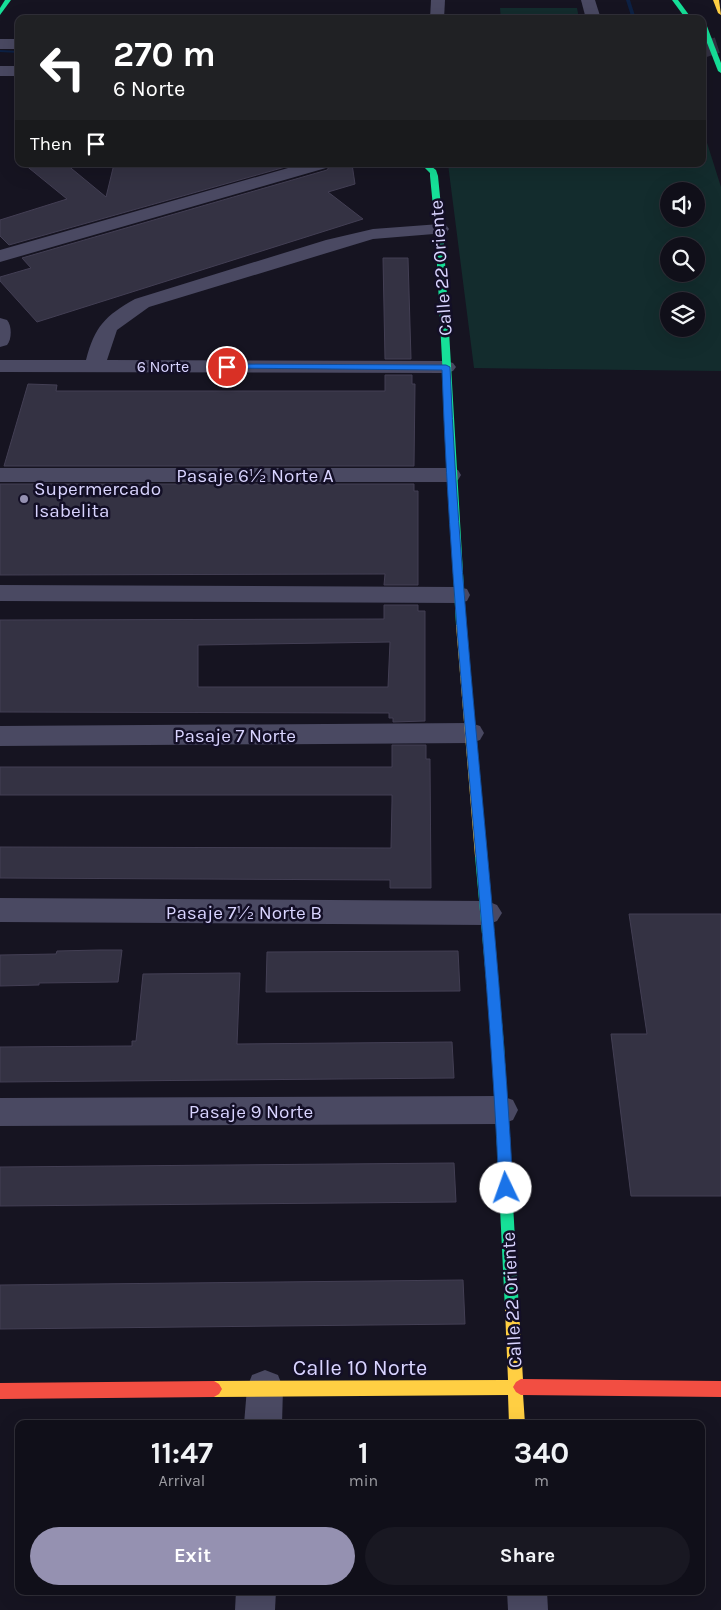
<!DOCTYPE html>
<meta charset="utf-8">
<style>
:root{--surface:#100f19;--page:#191822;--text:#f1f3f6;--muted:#9c9ca2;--line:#302f38;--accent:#9591b1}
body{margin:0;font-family:Karla,sans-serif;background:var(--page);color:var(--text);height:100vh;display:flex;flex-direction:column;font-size:19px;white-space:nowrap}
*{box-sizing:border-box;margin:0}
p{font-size:16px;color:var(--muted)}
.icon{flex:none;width:28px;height:28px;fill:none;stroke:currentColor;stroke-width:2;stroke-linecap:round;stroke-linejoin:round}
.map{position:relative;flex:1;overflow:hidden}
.drawer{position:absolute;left:15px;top:1420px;width:690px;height:175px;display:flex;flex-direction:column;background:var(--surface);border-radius:10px;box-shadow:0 5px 20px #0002,0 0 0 1px var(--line)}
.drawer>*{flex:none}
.hud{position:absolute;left:15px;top:15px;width:691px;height:152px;border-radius:10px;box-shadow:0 5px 20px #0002,0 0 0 1px var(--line);background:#202124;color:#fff;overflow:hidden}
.controls{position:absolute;left:660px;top:182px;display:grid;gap:10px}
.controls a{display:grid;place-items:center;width:45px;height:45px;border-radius:50%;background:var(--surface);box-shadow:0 5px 20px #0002,0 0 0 1px var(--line);font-size:25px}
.pin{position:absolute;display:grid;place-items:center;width:42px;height:42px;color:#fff;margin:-21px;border:2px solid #fff;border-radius:50%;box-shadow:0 1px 5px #0007}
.me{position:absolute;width:55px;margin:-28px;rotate:357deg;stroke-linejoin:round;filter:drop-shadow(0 0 4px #0008)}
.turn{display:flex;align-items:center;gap:18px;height:105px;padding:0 15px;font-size:22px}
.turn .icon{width:65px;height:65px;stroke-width:2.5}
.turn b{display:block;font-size:35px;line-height:42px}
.then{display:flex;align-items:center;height:48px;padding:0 15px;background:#0003;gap:10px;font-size:19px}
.eta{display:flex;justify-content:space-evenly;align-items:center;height:85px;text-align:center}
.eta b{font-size:30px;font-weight:700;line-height:35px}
.cta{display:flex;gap:10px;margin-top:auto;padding:10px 15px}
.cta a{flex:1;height:58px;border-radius:30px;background:var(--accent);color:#fff;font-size:20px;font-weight:700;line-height:58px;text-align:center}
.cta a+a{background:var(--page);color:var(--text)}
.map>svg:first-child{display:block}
.green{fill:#132c2d;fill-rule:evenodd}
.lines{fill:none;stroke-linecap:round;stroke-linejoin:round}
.stream{fill:#0d2144;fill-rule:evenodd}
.building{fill:#343243;stroke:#433f54;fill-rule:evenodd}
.street-tunnel{stroke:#333142;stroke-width:16;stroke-dasharray:16 8;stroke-linecap:butt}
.street{fill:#4a4962;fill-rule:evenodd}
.fast{fill:#16e098;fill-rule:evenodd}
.slow{fill:#ffcf43;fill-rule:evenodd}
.jam{fill:#f24e42;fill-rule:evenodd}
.route{fill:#1a73e8;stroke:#114b97}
.poi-dot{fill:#9591b1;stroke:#130f26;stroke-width:2}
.labels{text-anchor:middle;stroke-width:5;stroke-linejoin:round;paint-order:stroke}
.far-street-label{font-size:16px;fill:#d9d4ff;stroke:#130f26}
.street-label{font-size:19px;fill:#d9d4ff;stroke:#130f26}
.poi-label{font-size:19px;fill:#d9d4ff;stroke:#130f26;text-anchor:start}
.near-street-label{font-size:22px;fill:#d9d4ff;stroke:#130f26}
</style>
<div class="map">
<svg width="721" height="1610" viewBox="0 0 721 1610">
<rect width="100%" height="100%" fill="#161421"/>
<g class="green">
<polygon points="500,8 577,8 579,19 501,19"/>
<path d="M 703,130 L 721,187 L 721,371 L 474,368 L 448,164 L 702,164 ZM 669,191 L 696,191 L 696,219 L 669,219 ZM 669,246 L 696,246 L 696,274 L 669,274 ZM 669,301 L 696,301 L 696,329 L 669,329 Z"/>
</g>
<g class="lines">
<g class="stream">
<polygon points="626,0 630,0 636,19 632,19"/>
<polygon points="0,50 19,51 19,53 0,52"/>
</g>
</g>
<g class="building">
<polygon points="24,164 66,164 106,197 114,164 296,164 9,245 0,236 0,220 67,199"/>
<polygon points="331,164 352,164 355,184 328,192 363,219 37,322 0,281 0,277 31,268 22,258 327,170"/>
<polygon points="383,258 408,258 411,359 385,359"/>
<polygon points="385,375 412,375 412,384 415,384 414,466 4,466 28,384 57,385 56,391 385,391"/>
<polygon points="0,484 414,484 414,491 418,491 418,585 384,585 385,574 0,575"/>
<path d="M 384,605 L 418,605 L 418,611 L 425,611 L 425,721 L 393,722 L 393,718 L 389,718 L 389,713 L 0,712 L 0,620 L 384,619 ZM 390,642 L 388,687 L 198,687 L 198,645 Z"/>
<polygon points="392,745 426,745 426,759 430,759 431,888 390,888 390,880 0,878 0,847 391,848 392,801 392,795 0,795 0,767 392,767"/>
<polygon points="629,914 721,914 721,1196 631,1196 611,1034 647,1034"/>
<polygon points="99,950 122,950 118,982 39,983 39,985 0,986 0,955 56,954 57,951"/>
<polygon points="458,951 460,991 266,992 267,952"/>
<polygon points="240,973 237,1044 452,1042 454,1078 0,1082 0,1047 132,1046 132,1041 136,1041 143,974"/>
<polygon points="454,1163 456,1202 0,1206 0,1167"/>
<polygon points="463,1280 465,1324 0,1329 0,1285"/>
</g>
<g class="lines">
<polyline class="street-tunnel" points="702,50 721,44"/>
<g class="street">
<polygon points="431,0 445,0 444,19 430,19"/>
<polygon points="581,0 595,0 601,19 586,19"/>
<rect x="0" y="39" width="19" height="10"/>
<rect x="0" y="66" width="19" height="10"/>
<polygon points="302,164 329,164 326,168 0,262 0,250"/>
<path d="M 440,224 L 446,225 L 449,229 L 446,233 L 373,239 L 149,307 L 117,330 L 107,360 L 446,361 L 453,363 L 456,367 L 453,371 L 446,373 L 0,372 L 0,360 L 86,360 C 95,326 105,316 135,299 L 326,240 L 373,229 Z"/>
<path d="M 0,318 L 7,320 C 12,326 12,339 7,345 L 0,347 Z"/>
<polygon points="0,468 450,468 458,470 461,475 458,480 450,482 0,482"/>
<polygon points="0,585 458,587 467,589 470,595 467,601 458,603 0,601"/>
<polygon points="471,723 480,726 484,733 480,740 471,743 0,746 0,726"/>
<polygon points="0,898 487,901 497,905 502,913 497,921 487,925 0,922"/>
<polygon points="502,1096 513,1100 518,1110 513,1120 502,1124 0,1126 0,1098"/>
<polygon points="265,1370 278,1375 283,1388 282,1424 244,1424 247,1388 252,1375"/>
<polygon points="236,1591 276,1591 275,1610 235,1610"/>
<polygon points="507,1591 547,1591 548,1610 508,1610"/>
</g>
<g class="fast">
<polygon points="5,0 11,0 0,15 0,8"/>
<polygon points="672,0 678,0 692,19 686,19"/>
<polygon points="702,19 705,21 721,63 721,73 718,71 702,30"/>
<polygon points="421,164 428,164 436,170 438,176 443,227 466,625 461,628 456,625 435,227 430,176 430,173"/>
<polygon points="481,851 485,853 487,856 504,1045 519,1310 517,1315 512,1317 507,1315 505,1310 492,1045 475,856 477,853"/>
</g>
<g class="slow">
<polygon points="713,0 719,0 721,15 718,13"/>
<polygon points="461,622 466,625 487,856 485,859 477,859 475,856 456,625"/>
<polygon points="512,1303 517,1305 519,1310 523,1380 526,1382 529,1387 526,1392 523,1394 525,1424 509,1424 508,1395 214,1397 209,1394 206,1389 209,1384 214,1381 508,1380 505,1310 507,1305"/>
</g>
<g class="jam">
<polygon points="521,1379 721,1381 721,1397 521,1395 516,1392 513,1387 516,1382"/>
<polygon points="214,1381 219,1384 222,1389 219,1394 214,1397 0,1399 0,1383"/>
</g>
</g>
<path class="route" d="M 227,364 L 446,365 L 450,367 C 461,642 499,914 513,1188 L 511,1192 L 506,1194 L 501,1192 L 499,1188 C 487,915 451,643 442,370 L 224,368 L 223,367 Z"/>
<circle class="poi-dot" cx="24" cy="499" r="5"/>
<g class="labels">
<g class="far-street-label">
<text x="163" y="372">6 Norte</text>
</g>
<g class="street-label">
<text transform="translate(440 268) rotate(-94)" y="7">Calle 22 Oriente</text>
<text x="255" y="482">Pasaje 6½ Norte A</text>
<text x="235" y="742">Pasaje 7 Norte</text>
<text x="244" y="919">Pasaje 7½ Norte B</text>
<text x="251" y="1118">Pasaje 9 Norte</text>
<text transform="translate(511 1300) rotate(-93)" y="7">Calle 22 Oriente</text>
</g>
<g class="poi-label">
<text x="34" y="495">Supermercado<tspan x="34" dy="22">Isabelita</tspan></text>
</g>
<g class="near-street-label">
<text x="360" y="1375">Calle 10 Norte</text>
</g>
</g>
</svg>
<div class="controls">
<a><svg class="icon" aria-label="sound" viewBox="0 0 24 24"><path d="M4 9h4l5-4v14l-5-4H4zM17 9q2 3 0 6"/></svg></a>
<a><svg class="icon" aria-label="search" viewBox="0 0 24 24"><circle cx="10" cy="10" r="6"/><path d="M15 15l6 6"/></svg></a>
<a><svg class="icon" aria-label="layers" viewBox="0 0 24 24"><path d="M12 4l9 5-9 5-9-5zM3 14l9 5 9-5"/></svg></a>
</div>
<div class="pin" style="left:227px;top:367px;background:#d93025"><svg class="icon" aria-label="arrive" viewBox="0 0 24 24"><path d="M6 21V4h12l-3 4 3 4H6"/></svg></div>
<svg class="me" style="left:506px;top:1188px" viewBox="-20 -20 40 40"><circle r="19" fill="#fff"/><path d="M0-13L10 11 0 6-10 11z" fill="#1a73e8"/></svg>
<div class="hud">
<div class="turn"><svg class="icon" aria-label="left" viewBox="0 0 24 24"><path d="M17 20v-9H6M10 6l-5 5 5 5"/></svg><div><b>270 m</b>6 Norte</div></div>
<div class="then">Then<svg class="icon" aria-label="arrive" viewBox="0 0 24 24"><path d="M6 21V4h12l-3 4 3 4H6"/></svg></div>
</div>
<section class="drawer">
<div class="eta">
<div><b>11:47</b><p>Arrival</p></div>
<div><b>1</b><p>min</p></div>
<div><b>340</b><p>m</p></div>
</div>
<div class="cta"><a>Exit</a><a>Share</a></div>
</section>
</div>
